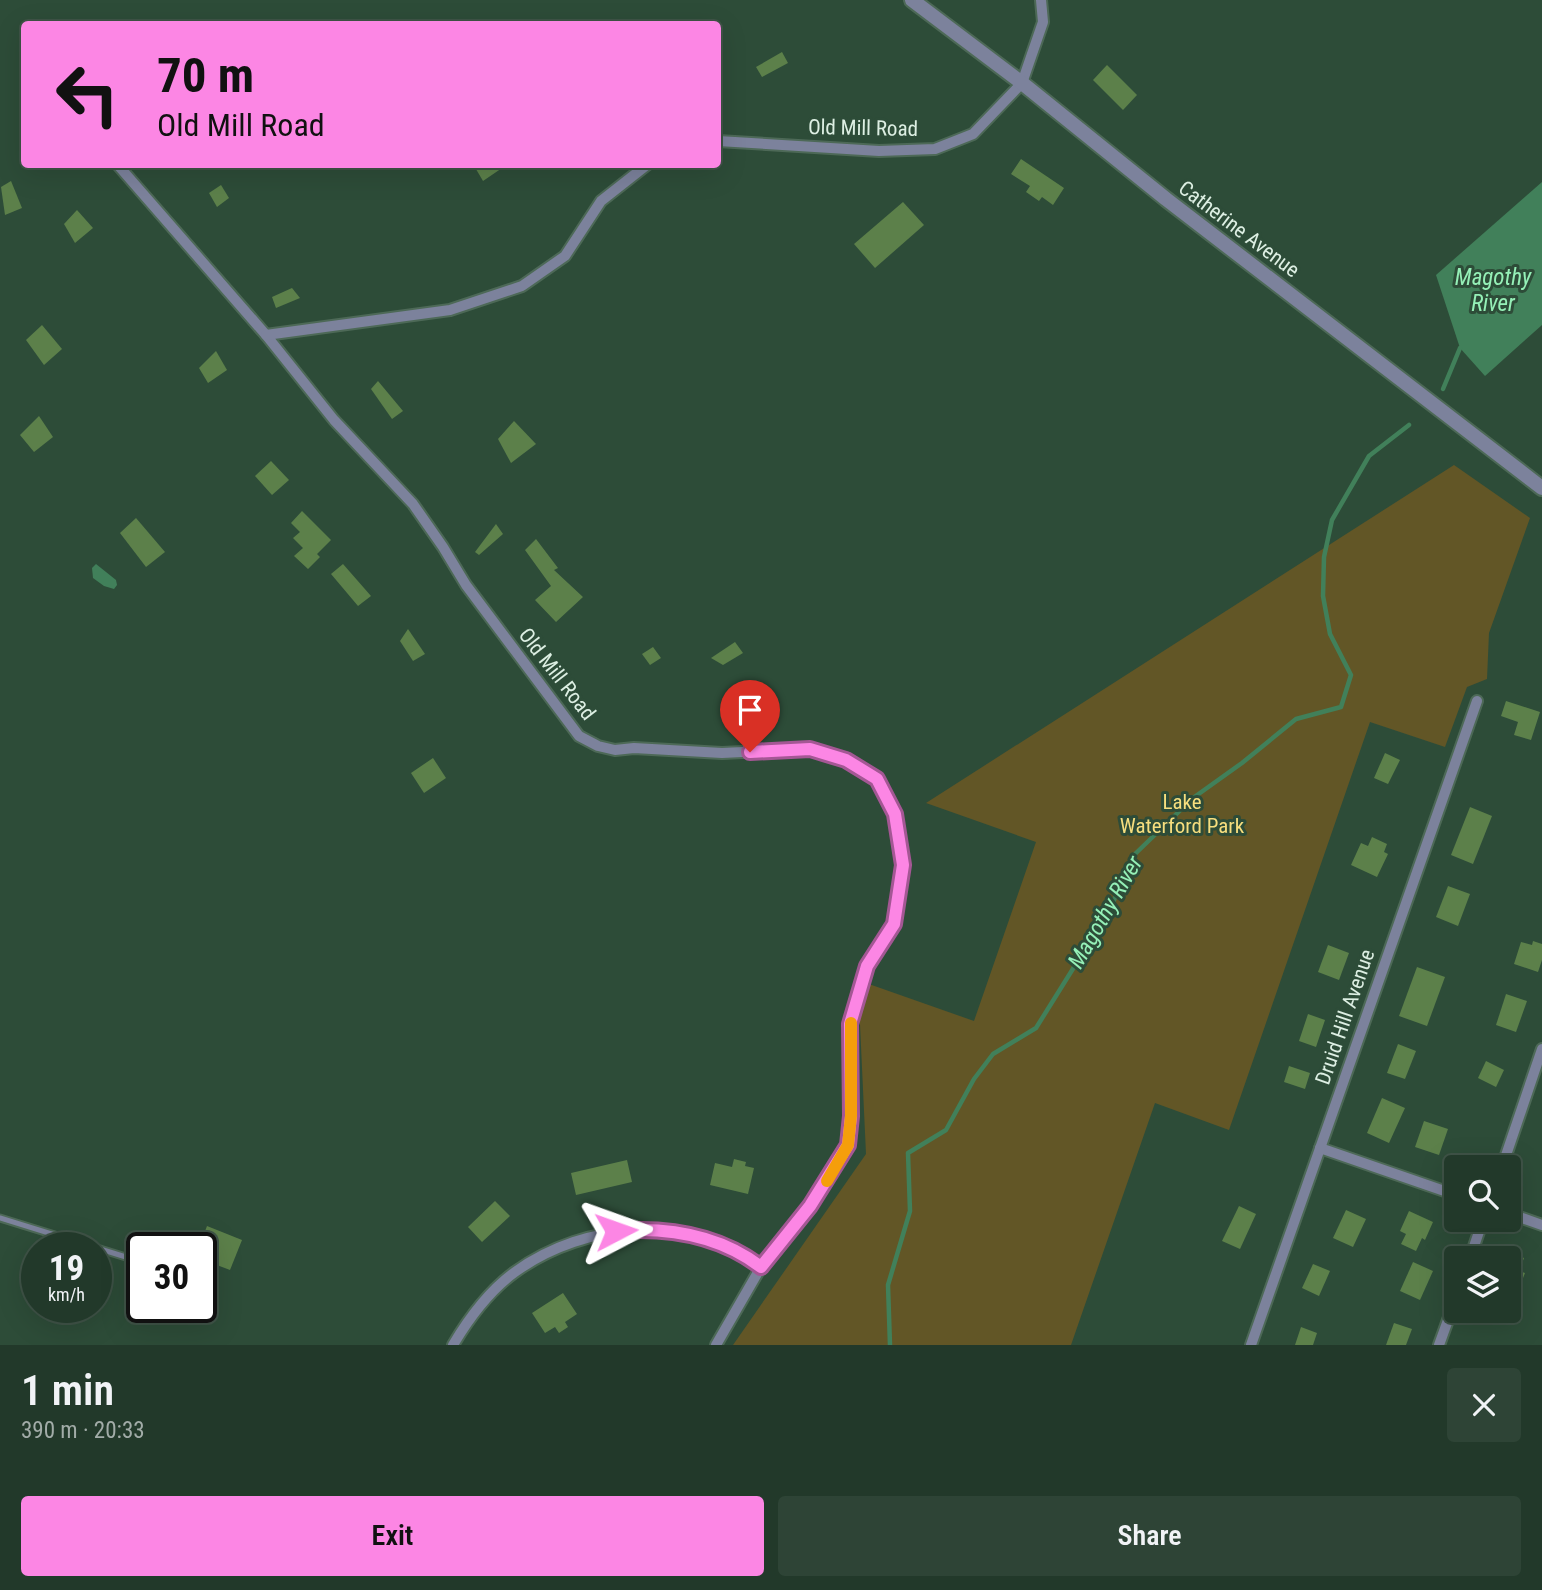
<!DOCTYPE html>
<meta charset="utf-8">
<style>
:root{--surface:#22392a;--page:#2e4436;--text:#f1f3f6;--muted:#a2aca8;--line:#3f5347;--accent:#fc86e4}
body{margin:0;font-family:"Roboto Condensed",sans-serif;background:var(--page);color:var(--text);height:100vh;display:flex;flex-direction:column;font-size:26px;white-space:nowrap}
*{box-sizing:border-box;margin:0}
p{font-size:23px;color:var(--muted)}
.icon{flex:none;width:38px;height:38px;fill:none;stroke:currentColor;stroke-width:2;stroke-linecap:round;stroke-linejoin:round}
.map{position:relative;height:1345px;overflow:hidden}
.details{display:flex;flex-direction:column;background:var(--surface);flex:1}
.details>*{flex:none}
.banner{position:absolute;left:21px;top:21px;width:700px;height:147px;border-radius:7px;box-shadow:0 7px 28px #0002,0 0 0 2px var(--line);background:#fc86e4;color:#111;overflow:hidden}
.controls{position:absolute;left:1444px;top:1155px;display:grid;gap:14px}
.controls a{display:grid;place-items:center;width:77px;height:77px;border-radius:7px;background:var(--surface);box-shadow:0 7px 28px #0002,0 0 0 2px var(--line);font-size:35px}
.speed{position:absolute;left:21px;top:1232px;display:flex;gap:14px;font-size:35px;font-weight:700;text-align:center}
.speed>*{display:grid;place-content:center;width:91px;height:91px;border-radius:50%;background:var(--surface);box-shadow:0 7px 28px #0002,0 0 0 2px var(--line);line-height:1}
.speed small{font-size:18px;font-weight:400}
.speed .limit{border:4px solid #111;border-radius:10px;background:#fff;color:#111}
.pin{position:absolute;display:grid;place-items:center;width:60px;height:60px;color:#fff;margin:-72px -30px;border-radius:50% 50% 50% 0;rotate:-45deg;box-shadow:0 0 7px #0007}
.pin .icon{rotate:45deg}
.me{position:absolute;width:77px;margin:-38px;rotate:86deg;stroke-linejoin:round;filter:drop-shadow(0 0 5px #0008)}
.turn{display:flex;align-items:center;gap:24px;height:147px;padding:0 21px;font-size:32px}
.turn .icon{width:91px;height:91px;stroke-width:2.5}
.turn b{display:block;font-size:49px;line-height:60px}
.round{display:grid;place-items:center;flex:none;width:74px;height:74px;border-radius:7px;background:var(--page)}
.head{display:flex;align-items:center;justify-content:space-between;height:119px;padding:0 21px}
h1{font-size:42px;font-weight:600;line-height:52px}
.button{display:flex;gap:14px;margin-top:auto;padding:14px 21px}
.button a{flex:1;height:80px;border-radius:7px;background:var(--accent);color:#111;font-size:28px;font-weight:600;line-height:80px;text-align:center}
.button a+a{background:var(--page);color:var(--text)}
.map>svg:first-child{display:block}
.green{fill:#625626}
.water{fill:#41805a}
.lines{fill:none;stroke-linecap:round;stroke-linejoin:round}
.stream{stroke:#41805a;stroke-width:4.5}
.building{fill:#5c804a}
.service-casing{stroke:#4d6957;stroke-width:9}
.minor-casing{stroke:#4d6957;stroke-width:14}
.tertiary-casing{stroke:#4d6957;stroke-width:18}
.service{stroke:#7c829c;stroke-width:5}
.minor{stroke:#7c829c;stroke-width:10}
.tertiary{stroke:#7c829c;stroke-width:14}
.route-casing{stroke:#a45794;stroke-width:18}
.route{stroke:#fc86e4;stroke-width:12}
.slow{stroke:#f59e0b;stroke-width:12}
.labels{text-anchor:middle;stroke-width:6;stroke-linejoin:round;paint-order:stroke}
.street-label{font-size:21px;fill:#ddefe3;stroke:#2d4c38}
.park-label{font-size:21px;fill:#f6de7e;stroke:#2d4c38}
.water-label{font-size:23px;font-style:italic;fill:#95f0b7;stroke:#2d4c38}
</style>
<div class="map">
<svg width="1542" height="1345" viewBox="0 0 1542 1345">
<rect width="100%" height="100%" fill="#2d4c38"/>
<polygon class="green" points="1454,465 1530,518 1489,633 1487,679 1467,687 1445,747 1370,722 1229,1130 1155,1103 1071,1345 733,1345 866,1154 859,1003 866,983 974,1021 1036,842 926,803"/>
<g class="water">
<polygon points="1542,182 1542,325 1485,376 1460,348 1436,275"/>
<polygon points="96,564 116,580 117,585 114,589 104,586 93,578 92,568"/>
</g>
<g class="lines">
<g class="stream">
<polyline points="1443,389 1460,348"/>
<polyline points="890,1345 888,1285 910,1211 908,1153 946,1130 974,1079 993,1054 1036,1028 1109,911 1135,854 1193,798 1242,763 1296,719 1341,707 1351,675 1330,634 1323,596 1324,557 1332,520 1369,456 1409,425"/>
</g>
</g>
<g class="building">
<polygon points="782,52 788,63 762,77 756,67"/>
<polygon points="1107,65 1137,95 1123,110 1093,80"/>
<polygon points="1021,159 1064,188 1053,205 1042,197 1039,201 1026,192 1030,186 1011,174"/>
<polygon points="473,164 508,164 483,181"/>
<polygon points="11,181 22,208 5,215 1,187"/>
<polygon points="221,185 229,198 217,207 209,193"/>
<polygon points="903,202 924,225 875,268 854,244"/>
<polygon points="77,210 93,228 75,243 64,224"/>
<polygon points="292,288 300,298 276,308 272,297"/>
<polygon points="42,325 62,349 44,365 26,340"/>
<polygon points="216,351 227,370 208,383 199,368"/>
<polygon points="378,381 403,411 392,419 371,389"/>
<polygon points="39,416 53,437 34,452 20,435"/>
<polygon points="514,421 536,444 511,463 498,439"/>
<polygon points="271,461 289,480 272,495 255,476"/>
<polygon points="302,511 331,540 317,554 320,557 308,569 294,556 303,548 293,538 300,532 291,523"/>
<polygon points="136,518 165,552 146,567 120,533"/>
<polygon points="496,524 503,534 479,555 475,552"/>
<polygon points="536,539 558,568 554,570 583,597 556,622 535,600 551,586 525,550"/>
<polygon points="343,564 371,596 358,606 331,574"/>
<polygon points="408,629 425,654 413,661 400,641"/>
<polygon points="735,642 743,653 723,665 711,658"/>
<polygon points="653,647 661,658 650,665 642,654"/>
<polygon points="1506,701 1540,712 1531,740 1514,735 1518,722 1501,716"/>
<polygon points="1385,753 1400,760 1388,784 1374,778"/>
<polygon points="433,758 446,778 424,793 411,773"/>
<polygon points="1470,807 1492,816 1473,864 1451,855"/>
<polygon points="1372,837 1387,844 1384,852 1388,854 1377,877 1351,865 1361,843 1368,846"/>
<polygon points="1448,886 1470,894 1458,926 1436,917"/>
<polygon points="1533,941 1542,944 1542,960 1538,972 1514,964 1521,942 1532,945"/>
<polygon points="1328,945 1349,953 1339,980 1318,972"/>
<polygon points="1417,967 1445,977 1427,1026 1399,1016"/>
<polygon points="1506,994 1527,1001 1516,1032 1496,1025"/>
<polygon points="1308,1014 1325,1020 1316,1047 1299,1041"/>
<polygon points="1398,1044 1416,1051 1405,1079 1387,1073"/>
<polygon points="1486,1061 1504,1070 1496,1087 1478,1078"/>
<polygon points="1289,1066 1310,1073 1305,1089 1284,1082"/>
<polygon points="1382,1098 1405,1108 1389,1143 1367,1133"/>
<polygon points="1424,1121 1448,1129 1439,1155 1415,1147"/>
<polygon points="734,1159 746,1162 745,1166 754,1168 748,1194 710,1185 715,1163 732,1167"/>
<polygon points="627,1160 632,1182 576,1195 571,1173"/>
<polygon points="495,1201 510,1216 482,1242 468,1227"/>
<polygon points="1239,1206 1256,1214 1240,1249 1222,1241"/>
<polygon points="1346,1210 1366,1219 1353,1247 1333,1238"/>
<polygon points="1409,1211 1433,1222 1425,1240 1422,1238 1416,1251 1401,1244 1406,1234 1400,1231"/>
<polygon points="207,1226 242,1240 230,1270 201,1259 201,1242"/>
<polygon points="1508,1252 1524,1258 1519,1271 1525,1273 1509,1313"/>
<polygon points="1413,1262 1433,1271 1420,1300 1400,1291"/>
<polygon points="1313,1264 1330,1271 1319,1296 1302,1288"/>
<polygon points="563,1293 577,1314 565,1322 568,1327 559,1333 555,1327 545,1333 532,1313"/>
<polygon points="1394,1323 1412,1329 1406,1345 1386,1345"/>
<polygon points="1301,1327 1317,1333 1313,1345 1295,1345"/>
</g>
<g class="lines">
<g class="service-casing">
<g id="service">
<polyline points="0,1218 142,1262"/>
<polyline points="181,1248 186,1237"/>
</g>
</g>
<g class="minor-casing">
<g id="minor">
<polyline points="718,141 879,151 935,149 973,134 1022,83 1043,22 1041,0"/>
<polyline points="117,164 266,335 334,420 413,504 443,547 466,585 579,736 598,746 615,750 634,748 722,753 810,749 846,760 878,779 895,814 903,865 894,924 867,966 851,1024 851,1117 848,1145 810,1206 761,1267 716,1345"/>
<polyline points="266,335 450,310 522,286 565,256 601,201 648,164"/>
<polyline points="1320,1148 1456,1195"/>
<polyline points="1502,1167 1542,1049"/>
<polyline points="1508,1213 1542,1225"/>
<polyline points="1470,1258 1483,1220"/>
<path d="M 453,1345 C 469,1318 490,1290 515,1272 C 586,1221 691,1213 761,1267"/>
<polyline points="1251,1345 1477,701"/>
<polyline points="1439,1345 1456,1298"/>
</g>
</g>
<g class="tertiary-casing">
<polyline id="tertiary" points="912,0 1022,83 1166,199 1542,488"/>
</g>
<use href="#service" class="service"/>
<use href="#minor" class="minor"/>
<use href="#tertiary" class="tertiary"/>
</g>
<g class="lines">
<g class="route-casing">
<path id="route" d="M 616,1231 C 667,1227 719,1235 761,1267 L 810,1206 L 848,1145 L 851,1116 L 850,1024 L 867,966 L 894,924 L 903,865 L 895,814 L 877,779 L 846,760 L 810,749 L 750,752"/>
</g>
<use href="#route" class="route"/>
<polyline class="slow" points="827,1181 848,1145 851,1116 851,1023"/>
</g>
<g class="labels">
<g class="street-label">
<text transform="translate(863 128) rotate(1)" y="7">Old Mill Road</text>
<text transform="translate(1239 229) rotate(37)" y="7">Catherine Avenue</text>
<text transform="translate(557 674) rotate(52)" y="7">Old Mill Road</text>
<text transform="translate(1345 1017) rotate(-71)" y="7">Druid Hill Avenue</text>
</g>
<g class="park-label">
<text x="1182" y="809">Lake<tspan x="1182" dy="24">Waterford Park</tspan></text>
</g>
<g class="water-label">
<text x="1493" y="285">Magothy<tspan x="1493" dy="26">River</tspan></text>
<text transform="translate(1105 912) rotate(-60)" y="8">Magothy River</text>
</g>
</g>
</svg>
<div class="controls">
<a><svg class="icon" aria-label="search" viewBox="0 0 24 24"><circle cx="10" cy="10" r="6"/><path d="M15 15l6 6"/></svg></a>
<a><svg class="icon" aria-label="layers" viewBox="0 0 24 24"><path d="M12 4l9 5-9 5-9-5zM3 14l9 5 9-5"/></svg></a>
</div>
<div class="speed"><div>19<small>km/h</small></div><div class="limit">30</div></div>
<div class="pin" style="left:750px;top:752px;background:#d93025"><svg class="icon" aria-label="arrive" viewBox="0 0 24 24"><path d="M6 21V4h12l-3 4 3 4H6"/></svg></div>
<svg class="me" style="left:616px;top:1231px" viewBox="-20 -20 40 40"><path d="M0-17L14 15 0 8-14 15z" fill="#fc86e4" stroke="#fff" stroke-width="4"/></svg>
<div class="banner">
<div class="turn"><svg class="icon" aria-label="left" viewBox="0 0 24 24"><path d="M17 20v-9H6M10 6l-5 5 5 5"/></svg><div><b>70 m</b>Old Mill Road</div></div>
</div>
</div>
<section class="details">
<div class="head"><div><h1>1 min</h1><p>390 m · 20:33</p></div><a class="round"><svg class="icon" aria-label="close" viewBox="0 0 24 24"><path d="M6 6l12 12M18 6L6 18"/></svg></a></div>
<div class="button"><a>Exit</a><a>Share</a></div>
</section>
